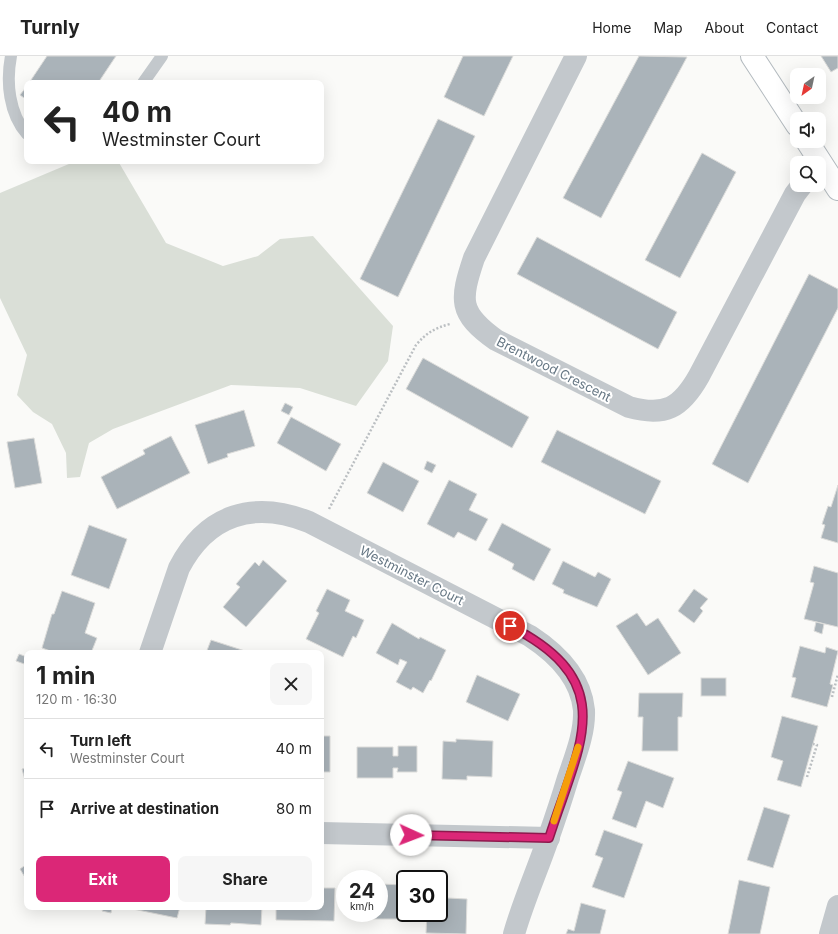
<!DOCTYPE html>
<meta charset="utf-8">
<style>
:root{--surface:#fff;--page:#f6f6f6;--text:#222;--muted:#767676;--line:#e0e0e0;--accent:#db2777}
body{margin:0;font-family:Inter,sans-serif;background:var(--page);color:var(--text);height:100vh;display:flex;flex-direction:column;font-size:15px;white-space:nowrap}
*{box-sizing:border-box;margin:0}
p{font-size:13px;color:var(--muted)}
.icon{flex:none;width:22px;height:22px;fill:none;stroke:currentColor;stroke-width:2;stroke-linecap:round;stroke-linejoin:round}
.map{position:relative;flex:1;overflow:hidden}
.side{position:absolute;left:24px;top:594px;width:300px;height:260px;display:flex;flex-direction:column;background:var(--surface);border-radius:8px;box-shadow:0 4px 16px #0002}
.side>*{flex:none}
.banner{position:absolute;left:24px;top:24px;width:300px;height:84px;border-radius:8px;box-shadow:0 4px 16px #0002;background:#fff;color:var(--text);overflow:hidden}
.needle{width:26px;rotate:213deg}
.buttons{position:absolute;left:790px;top:12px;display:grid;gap:8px}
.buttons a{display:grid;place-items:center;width:36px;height:36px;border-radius:8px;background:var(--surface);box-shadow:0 4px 16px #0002;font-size:20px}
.speed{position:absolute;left:336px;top:814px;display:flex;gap:8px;font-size:20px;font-weight:700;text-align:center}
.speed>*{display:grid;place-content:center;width:52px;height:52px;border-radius:50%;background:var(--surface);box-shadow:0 4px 16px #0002;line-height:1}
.speed small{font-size:10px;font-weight:400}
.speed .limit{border:2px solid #111;border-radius:6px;background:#fff;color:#111}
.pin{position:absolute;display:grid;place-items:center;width:34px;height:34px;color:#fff;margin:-17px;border:2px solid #fff;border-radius:50%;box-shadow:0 1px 4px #0007}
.me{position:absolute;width:44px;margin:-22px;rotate:92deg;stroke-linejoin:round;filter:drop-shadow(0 0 3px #0008)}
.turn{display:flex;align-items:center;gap:14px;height:84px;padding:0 12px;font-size:18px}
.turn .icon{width:52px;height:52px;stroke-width:2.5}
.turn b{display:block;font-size:28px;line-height:34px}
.round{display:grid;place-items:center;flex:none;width:42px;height:42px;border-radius:8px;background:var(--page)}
.overview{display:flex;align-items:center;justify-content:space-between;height:68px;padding:0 12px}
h1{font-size:24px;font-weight:700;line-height:30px}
.primary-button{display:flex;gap:8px;margin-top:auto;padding:8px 12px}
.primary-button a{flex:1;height:46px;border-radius:8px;background:var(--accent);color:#fff;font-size:16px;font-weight:700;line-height:46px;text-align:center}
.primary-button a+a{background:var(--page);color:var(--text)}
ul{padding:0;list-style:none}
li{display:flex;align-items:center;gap:12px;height:60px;padding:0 12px;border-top:1px solid var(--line)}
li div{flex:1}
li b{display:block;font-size:15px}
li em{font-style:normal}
header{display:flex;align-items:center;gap:24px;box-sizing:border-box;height:56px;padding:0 20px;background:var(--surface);border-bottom:1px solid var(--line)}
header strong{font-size:19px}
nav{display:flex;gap:22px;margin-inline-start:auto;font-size:14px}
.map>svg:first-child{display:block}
.green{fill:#dadfd7}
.building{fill:#aab3b9;stroke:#dcdcda}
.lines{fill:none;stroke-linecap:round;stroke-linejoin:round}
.secondary-casing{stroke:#b3babf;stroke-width:24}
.path{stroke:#bbbfc2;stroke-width:2.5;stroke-dasharray:2 2;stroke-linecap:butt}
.lane{stroke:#c3c8cc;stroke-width:12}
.street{stroke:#c3c8cc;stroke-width:22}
.secondary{stroke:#fff;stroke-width:22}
.route-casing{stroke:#8e194d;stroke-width:10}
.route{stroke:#db2777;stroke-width:7}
.slow{stroke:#f59e0b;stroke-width:7}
.labels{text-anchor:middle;stroke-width:4;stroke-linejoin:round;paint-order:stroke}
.street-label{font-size:13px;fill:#657683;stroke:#fff}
</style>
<header>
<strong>Turnly</strong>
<nav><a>Home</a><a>Map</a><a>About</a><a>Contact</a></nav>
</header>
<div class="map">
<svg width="838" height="878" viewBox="0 0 838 878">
<rect width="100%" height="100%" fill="#fafaf8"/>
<polygon class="green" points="76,105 118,105 166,187 223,210 258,200 280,183 313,180 393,270 388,305 356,350 300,332 231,329 113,373 89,387 80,421 67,422 66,397 52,368 33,356 17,339 27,299 0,242 0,137"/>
<g class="building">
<polygon points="47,0 116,0 98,27 29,27"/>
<polygon points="463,0 513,0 484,60 444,41"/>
<polygon points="639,0 687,1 601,162 563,142"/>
<polygon points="821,0 838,0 838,12 831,16"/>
<polygon points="27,30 27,44 20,39"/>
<polygon points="438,63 475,80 398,241 360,223"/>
<polygon points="702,97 736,116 680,222 645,204"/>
<polygon points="537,181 677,256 658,293 517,218"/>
<polygon points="809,218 838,233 838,252 748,427 712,408"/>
<polygon points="423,302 529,361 512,392 406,333"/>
<polygon points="285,347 293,351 289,359 281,355"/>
<polygon points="244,354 255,390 227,398 228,401 208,408 195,369"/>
<polygon points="291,361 341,388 326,415 277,387"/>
<polygon points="557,374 661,425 645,458 541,406"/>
<polygon points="171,380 190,417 117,453 101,421 145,398 143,394"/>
<polygon points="34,382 42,427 15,432 7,386"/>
<polygon points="427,405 436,409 432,417 424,413"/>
<polygon points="383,406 419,425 403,456 367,437"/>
<polygon points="449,424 477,438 469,454 488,463 476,485 458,476 454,482 427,468"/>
<polygon points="838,429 838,487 821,482 825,469 822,468 828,450 831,451"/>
<polygon points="502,467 551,493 534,525 512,513 514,508 488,494"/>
<polygon points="89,469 127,483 109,533 71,519"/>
<polygon points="263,504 287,525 246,571 223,551 240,531 236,528 255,506 259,510"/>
<polygon points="563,505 595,521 598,516 611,523 597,551 563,537 564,534 552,528"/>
<polygon points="814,510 838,517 838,571 804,563 814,527 810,526"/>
<polygon points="327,533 350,544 345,555 364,564 356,582 353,580 343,601 306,583 319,557 316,555"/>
<polygon points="694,533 708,543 700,552 703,555 694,567 678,555"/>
<polygon points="62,535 95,547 85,577 97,582 91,597 56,597 42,592 52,558 54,558"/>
<polygon points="637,557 646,570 658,562 681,597 648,619 616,570"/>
<polygon points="816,566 824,568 822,578 814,575"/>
<polygon points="392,567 419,583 420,581 446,594 431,625 430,624 423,637 413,631 411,634 396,626 407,606 400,603 398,609 376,597"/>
<polygon points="211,584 245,595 244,597 206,597"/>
<polygon points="800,590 825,597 826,591 838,595 830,628 833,629 827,651 791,641 796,622 792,621"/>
<polygon points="19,598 27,601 27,609 16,605"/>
<polygon points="477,619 520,638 508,665 466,646"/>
<rect x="701" y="622" width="25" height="18"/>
<polygon points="639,637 683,637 682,661 678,661 678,695 642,695 643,661 638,661"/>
<polygon points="782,660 818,670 801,731 777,724 783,705 771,701"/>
<polygon points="321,671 321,680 330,680 330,716 321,716"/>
<polygon points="456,683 493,685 492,721 467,720 467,724 442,723 443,685 456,686"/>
<polygon points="398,690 417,690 417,716 397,716 398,712 393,712 393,722 357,722 357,691 393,691 393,700 398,700"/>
<polygon points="628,705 674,722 663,752 646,745 636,772 612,763 622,736 617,734"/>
<polygon points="27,712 27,731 22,713"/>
<polygon points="764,751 790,759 773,812 747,804"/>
<polygon points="604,774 643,788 624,842 592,831 603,802 595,799"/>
<polygon points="27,808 27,823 26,823 20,813"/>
<polygon points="739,824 770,831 760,878 728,878"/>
<polygon points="439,827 447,827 447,842 467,843 466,878 426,877 427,857 439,857"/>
<polygon points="379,828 405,829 404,863 357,863 357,857 379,857"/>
<polygon points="321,832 335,832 334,865 276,864 276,851 321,851"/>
<polygon points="581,847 606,854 600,878 566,878 568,873 574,875"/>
<polygon points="104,851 112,851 111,857 102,855"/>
<polygon points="123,851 180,851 177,862"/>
<polygon points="206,851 262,851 261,869 231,867 230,869 205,868"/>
</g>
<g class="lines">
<g class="secondary-casing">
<g id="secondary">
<polyline points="752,0 797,69"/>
<polyline points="807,85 838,133"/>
</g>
</g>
<g class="path">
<path d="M 329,453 L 416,289 C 426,277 435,272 450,268"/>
<polyline points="832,641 838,618"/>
<polyline points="807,721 817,689 813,688"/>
</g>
<g class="lane">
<path d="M 11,0 C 6,26 9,58 27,78"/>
<polyline points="143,27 162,0"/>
</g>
<g class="street">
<path d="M 576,0 L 474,202 C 460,244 458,257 496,284 L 629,351 C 665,361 681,352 699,320 L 795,138 L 802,129"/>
<path d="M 150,597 L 179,512 C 207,458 254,444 309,466 L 530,580 C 556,597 581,622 584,654 C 585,677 575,701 568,722 C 562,742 555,763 548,783 C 537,815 523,846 514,878"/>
<polyline points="321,777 549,782"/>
<polyline points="830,878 838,850"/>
</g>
<use href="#secondary" class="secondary"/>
</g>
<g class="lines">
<g class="route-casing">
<path id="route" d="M 411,779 L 549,782 C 579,688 622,627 510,570"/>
</g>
<use href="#route" class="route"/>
<polyline class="slow" points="554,765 578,691"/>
</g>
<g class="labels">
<g class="street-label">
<text transform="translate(554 313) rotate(27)" y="5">Brentwood Crescent</text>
<text transform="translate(412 519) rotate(27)" y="5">Westminster Court</text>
</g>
</g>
</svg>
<div class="buttons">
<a><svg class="needle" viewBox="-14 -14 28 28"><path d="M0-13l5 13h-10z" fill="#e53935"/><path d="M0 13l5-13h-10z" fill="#767676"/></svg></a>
<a><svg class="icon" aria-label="sound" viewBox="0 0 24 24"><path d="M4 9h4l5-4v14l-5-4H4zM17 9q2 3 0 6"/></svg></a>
<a><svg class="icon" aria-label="search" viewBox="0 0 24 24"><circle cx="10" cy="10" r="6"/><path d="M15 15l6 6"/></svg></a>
</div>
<div class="speed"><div>24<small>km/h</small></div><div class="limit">30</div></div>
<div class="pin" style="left:510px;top:570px;background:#d93025"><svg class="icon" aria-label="arrive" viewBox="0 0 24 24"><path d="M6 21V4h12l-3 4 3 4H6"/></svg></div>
<svg class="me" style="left:411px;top:779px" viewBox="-20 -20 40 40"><circle r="19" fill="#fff"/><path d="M0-13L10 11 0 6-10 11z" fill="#db2777"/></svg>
<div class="banner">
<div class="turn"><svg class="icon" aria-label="left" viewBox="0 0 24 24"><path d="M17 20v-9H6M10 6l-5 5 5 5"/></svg><div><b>40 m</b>Westminster Court</div></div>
</div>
<section class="side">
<div class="overview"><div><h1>1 min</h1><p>120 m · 16:30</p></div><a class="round"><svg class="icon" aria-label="close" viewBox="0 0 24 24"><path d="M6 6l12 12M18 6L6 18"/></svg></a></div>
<ul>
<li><svg class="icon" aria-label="left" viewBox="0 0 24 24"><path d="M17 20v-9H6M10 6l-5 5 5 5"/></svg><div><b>Turn left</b><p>Westminster Court</p></div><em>40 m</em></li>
<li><svg class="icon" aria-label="arrive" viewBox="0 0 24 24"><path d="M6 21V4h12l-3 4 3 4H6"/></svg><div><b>Arrive at destination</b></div><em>80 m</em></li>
</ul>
<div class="primary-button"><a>Exit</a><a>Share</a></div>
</section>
</div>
